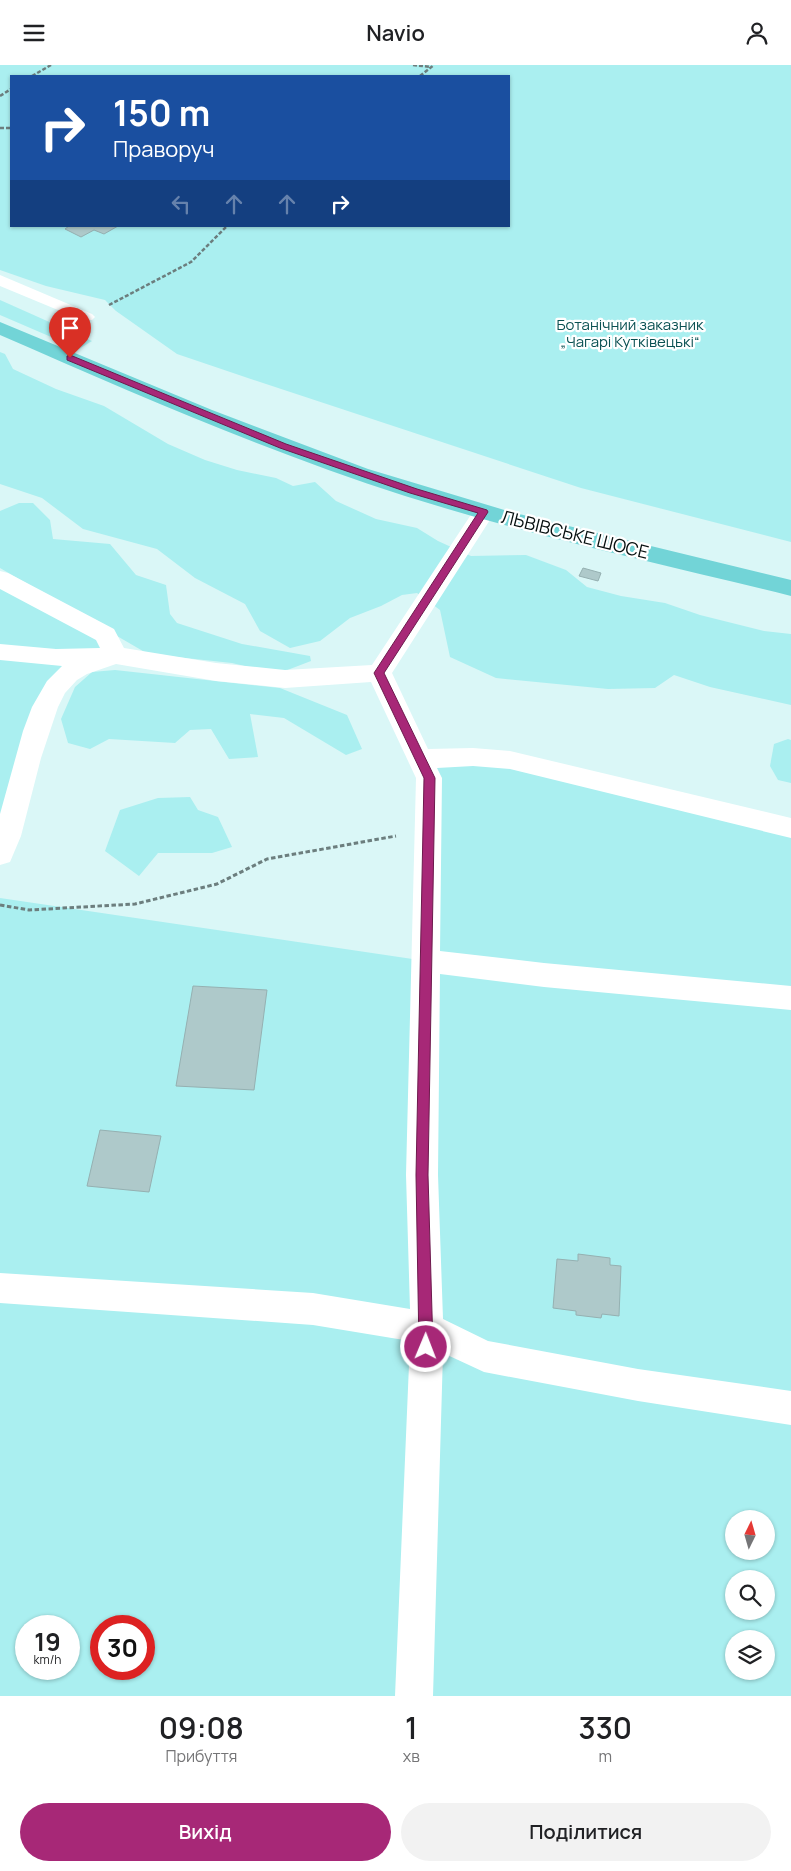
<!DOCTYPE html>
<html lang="uk">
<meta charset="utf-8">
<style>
:root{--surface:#fff;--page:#f2f2f2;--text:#202124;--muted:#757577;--accent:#a72877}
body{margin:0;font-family:Manrope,sans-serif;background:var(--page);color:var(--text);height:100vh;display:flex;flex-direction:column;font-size:19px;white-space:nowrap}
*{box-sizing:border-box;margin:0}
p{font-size:16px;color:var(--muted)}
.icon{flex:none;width:28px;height:28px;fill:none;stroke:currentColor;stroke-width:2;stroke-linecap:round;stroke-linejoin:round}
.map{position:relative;height:1631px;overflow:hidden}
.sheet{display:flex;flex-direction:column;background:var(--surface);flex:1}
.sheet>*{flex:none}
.hud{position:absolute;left:10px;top:10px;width:500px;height:152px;border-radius:0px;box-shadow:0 1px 4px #0004;background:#1a4fa0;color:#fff;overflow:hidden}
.needle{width:32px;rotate:5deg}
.fabs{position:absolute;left:725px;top:1445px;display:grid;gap:10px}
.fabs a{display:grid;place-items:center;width:50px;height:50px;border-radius:50%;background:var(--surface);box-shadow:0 1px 4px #0004;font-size:25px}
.speed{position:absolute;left:15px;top:1550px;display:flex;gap:10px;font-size:25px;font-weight:700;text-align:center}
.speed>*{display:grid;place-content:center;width:65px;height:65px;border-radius:50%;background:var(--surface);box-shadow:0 1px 4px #0004;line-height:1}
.speed small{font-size:12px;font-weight:400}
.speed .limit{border:8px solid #d22;background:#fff;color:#111}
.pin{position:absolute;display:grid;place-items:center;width:42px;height:42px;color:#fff;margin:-51px -21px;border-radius:50% 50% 50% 0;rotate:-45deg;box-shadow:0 0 5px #0007}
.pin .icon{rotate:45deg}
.me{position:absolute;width:55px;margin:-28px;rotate:1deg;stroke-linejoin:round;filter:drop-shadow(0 0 4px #0008)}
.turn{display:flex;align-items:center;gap:18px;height:105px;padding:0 20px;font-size:22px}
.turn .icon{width:65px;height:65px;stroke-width:2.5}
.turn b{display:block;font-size:35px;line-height:42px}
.lanes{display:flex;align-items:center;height:48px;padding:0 20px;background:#0003;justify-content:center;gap:25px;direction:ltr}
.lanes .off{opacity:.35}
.eta{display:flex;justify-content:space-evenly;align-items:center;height:85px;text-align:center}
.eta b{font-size:30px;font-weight:600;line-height:35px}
.primary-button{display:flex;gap:10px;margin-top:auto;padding:10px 20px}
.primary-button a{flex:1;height:58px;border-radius:30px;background:var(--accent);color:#fff;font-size:20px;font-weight:600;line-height:58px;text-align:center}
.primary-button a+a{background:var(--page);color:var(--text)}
header{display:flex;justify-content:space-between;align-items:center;height:65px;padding:0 20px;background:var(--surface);font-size:22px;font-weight:600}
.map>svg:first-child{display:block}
.green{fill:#aaeff0;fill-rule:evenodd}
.building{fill:#aec9ca;stroke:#95b0b1}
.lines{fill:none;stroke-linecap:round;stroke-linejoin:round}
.path-far1{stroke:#6c7e7e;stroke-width:2.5;stroke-dasharray:4 2;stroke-linecap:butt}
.path{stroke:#6c7e7e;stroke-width:3;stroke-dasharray:4.5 2.5;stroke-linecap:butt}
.service{fill:#fff;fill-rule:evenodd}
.minor{fill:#fff;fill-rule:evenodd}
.trunk{fill:#72d4d7;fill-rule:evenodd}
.route{fill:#a72877;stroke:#6d1a4d}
.labels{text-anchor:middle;stroke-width:4.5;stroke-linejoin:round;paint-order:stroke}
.far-park-label{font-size:15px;fill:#095052;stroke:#fff}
.street-label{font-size:18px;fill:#050e0e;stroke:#fff}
</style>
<header><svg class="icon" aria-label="menu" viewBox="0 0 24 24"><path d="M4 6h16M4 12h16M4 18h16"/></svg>Navio<svg class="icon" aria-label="person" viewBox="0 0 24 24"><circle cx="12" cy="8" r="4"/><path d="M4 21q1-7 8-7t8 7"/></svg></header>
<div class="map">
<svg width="791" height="1631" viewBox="0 0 791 1631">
<rect width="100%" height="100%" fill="#daf7f7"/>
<g class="green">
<path d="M 0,0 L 791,0 L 791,477 L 581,423 L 263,318 L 177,289 L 116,246 L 105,235 L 46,221 L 0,205 ZM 11,11 L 509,11 L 509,161 L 11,161 Z"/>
<polygon points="0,235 92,276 79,284 0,250"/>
<polygon points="0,287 5,289 13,304 56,324 104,341 168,379 205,395 237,405 276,413 293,421 315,417 336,436 376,454 417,463 438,476 471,491 526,490 566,505 587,522 621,531 665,538 700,550 764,566 791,569 791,640 710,622 674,610 655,623 608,624 496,613 450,592 440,545 417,528 402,530 381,541 350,553 320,576 290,583 260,566 245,539 195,513 157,484 83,464 42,433 0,419"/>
<polygon points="19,438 33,438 50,455 53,474 110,479 136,510 166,520 170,549 177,558 242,579 310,591 311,596 277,609 232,598 148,589 0,503 0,446"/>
<polygon points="0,514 105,570 115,590 68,609 0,790"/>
<polygon points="115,605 280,623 347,650 362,684 346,690 284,653 250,649 258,692 229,694 211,664 190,665 175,678 109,674 90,684 68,678 61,654 75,622 92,607"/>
<polygon points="788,674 791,675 791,718 778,715 770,701 774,679"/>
<path d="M 473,692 L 791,763 L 791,1631 L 0,1631 L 0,833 L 426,896 L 420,694 ZM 734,1454 L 766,1454 L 766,1486 L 734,1486 ZM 734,1514 L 766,1514 L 766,1546 L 734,1546 ZM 26,1561 L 69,1561 L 69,1604 L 26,1604 ZM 101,1561 L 144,1561 L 144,1604 L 101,1604 ZM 734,1574 L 766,1574 L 766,1606 L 734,1606 Z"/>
<polygon points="190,732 198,745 218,752 232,782 212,788 158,788 139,811 105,786 120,745 158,733"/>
</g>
<g class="building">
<polygon points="69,161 118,161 104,169 94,165 81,172 65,164"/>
<polygon points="583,503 601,508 598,516 579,511"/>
<polygon points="193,921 267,925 254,1025 176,1021"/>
<polygon points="100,1065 161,1071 149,1127 87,1121"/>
<polygon points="578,1189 610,1193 610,1200 621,1201 619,1251 602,1249 601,1253 576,1250 576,1246 553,1243 557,1194 578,1196"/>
</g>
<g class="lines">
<g class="path-far1">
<polyline points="413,0 431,2"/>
<polyline points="32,11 51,0"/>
<polyline points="420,11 434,0"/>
<polyline points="0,31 11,24"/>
<polyline points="0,63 11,63"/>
<polyline points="109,240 191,197 227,161"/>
</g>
<polyline class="path" points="0,840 29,845 135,839 217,819 267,794 396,771"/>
<polygon class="service" points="0,210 92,249 95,252 92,255 82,255 0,221"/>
<polygon class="minor" points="484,440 492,442 495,447 392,608 428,684 473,683 510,686 791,753 791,773 510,704 473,701 437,703 442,713 440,886 544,898 791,921 791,945 544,922 440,909 438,1110 443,1254 488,1276 638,1304 791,1326 791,1360 638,1336 484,1307 443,1288 433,1631 395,1631 410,1276 313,1260 0,1238 0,1208 313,1228 410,1244 406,1110 416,713 371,617 285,623 216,616 116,599 87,609 77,615 65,628 58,642 41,693 21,771 10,797 0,800 0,749 23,666 32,642 47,616 62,601 0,595 0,579 56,584 100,583 96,575 0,524 0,506 8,508 114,564 124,583 216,598 285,605 372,600 476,442"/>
<path class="trunk" d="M 0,257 L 212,345 L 368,404 L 511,447 L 791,515 L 791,531 C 662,499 532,471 405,431 C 267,387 133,328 0,270 Z"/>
</g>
<polygon class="route" points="70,290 286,379 417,424 487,445 488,447 384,608 435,713 428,1110 433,1282 431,1287 426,1289 421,1287 419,1282 416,1110 424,713 374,608 478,448 410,428 280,383 67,295 67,291"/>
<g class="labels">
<g class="far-park-label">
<text x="630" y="265">Ботанічний заказник<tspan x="630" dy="17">„Чагарі Кутківецькі“</tspan></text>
</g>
<g class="street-label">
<text transform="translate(575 470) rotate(14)" y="6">ЛЬВІВСЬКЕ ШОСЕ</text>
</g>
</g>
</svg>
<div class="fabs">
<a><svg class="needle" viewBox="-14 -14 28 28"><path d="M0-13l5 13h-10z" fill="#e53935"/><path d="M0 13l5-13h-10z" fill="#757577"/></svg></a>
<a><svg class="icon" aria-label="search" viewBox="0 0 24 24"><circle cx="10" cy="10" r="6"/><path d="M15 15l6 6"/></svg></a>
<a><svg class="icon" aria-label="layers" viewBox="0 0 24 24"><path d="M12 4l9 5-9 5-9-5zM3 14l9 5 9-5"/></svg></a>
</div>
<div class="speed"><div>19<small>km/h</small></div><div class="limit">30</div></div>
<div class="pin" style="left:70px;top:293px;background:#d93025"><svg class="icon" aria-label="arrive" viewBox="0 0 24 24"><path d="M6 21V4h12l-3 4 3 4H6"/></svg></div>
<svg class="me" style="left:426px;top:1282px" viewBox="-20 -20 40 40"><circle r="17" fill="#a72877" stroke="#fff" stroke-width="3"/><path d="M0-11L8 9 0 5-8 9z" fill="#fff"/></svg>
<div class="hud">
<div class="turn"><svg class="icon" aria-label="right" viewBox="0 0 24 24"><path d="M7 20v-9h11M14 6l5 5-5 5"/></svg><div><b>150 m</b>Праворуч</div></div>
<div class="lanes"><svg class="icon off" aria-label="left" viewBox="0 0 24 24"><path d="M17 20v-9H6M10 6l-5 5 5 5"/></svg><svg class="icon off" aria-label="ahead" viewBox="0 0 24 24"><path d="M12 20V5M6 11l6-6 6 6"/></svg><svg class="icon off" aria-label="ahead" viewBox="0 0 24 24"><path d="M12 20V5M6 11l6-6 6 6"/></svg><svg class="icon" aria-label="right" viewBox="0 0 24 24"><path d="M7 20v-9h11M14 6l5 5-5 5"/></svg></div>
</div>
</div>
<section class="sheet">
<div class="eta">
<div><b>09:08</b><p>Прибуття</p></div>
<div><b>1</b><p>хв</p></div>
<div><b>330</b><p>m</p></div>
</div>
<div class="primary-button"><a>Вихід</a><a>Поділитися</a></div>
</section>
